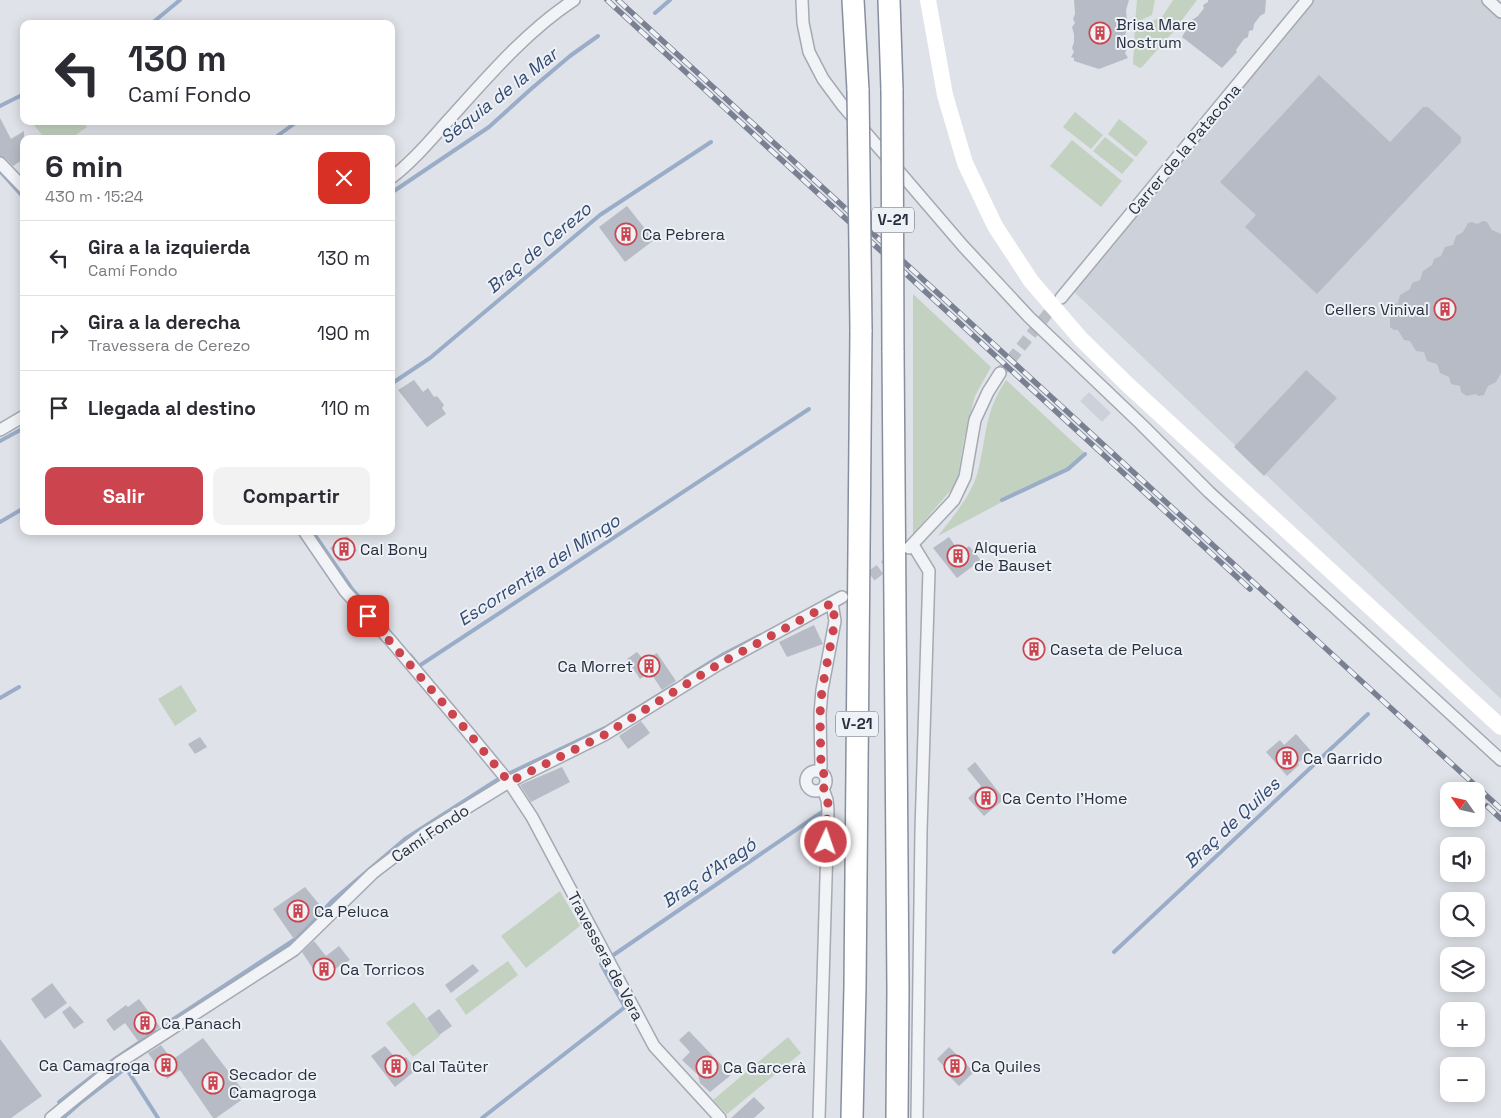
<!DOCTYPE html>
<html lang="es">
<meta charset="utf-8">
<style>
:root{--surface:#fff;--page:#f2f2f3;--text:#2b2b33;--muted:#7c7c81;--line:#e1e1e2;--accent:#cc454e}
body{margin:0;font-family:"Space Grotesk",sans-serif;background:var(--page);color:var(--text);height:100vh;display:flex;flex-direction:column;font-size:19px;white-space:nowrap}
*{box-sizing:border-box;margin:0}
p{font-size:16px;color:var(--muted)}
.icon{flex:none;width:28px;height:28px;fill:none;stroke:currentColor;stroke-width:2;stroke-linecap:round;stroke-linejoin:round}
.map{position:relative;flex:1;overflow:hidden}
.side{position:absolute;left:20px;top:135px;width:375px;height:400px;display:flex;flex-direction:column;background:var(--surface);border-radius:10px;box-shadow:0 2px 12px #0003}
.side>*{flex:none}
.guide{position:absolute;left:20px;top:20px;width:375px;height:105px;border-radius:10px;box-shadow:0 2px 12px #0003;background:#fff;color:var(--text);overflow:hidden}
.needle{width:32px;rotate:304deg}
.tools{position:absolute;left:1440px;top:782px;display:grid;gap:10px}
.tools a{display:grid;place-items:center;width:45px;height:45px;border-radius:10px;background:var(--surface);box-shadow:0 2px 12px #0003;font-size:25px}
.pin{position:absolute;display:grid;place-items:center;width:42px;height:42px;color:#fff;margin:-21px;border-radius:10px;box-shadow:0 2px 8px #0006}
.me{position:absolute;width:55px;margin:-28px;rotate:3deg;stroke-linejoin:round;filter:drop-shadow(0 0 4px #0008)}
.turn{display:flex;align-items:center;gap:18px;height:105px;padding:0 25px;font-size:22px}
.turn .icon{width:65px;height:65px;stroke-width:2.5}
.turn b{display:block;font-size:35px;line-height:42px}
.round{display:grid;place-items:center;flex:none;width:52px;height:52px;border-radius:10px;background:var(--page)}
.summary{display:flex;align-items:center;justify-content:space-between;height:85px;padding:0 25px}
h1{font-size:30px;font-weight:700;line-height:38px}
.cta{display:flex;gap:10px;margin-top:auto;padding:10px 25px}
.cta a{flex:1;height:58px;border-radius:10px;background:var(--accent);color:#fff;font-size:20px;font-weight:700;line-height:58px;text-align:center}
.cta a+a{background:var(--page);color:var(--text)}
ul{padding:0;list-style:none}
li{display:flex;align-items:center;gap:15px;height:75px;padding:0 25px;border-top:1px solid var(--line)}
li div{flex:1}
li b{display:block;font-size:19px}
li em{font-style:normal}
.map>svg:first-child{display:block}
.built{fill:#cdd1da}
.green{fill:#c3d2c0}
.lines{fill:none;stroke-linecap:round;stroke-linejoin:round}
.stream{stroke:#9aadc8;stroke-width:4}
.building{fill:#b6bbc5}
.minor-tunnel{stroke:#babec6;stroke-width:11;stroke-dasharray:11 5.5;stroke-linecap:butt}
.minor-casing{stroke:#a4a9b2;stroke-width:14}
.motorway-casing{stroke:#878e9f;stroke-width:24}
.minor{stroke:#f2f3f7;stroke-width:11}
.secondary{stroke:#fff;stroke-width:16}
.motorway{stroke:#fff;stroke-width:21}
.rail-casing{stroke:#798092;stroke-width:5.5}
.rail{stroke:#eef1f6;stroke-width:4;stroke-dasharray:11;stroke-linecap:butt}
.motorway-bridge-casing{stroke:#878e9f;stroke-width:24;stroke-linecap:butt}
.motorway-bridge{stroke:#fff;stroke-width:21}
.route{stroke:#cc454e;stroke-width:9;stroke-dasharray:0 16.2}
.labels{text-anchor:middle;stroke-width:4;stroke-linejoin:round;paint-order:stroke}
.shield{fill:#eef1f6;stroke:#636976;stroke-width:1}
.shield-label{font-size:15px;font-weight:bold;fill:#282f3f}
.poi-label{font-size:16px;fill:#282f3f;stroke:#eef1f6;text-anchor:start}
.street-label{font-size:16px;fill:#282f3f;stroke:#eef1f6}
.water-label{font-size:18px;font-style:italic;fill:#334a73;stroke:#eef1f6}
</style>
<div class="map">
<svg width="1501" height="1118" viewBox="0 0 1501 1118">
<rect width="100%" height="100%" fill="#dfe2e8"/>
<g class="built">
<polygon points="1307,0 1488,0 1501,12 1501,699 1067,285"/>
<polygon points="1089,392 1111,413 1102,422 1080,401"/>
</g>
<g class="green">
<polygon points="1137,0 1155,0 1152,15 1135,23"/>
<polygon points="1173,0 1197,0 1176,28 1162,17"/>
<polygon points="1159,18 1175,30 1142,67 1140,68 1133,64 1135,28"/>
<polygon points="1075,112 1103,135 1091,149 1063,127"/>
<polygon points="1119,119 1148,142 1136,157 1108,134"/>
<polygon points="31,121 83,121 87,127 70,139 45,139"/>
<polygon points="1105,137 1134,160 1122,174 1093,151"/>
<polygon points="1072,140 1122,181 1101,207 1050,166"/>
<polygon points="913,294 991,367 975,396 964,439 957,483 913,534"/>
<path d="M 1006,380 L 1087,455 L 1069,471 L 1002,502 L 938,536 C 954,515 973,494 979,467 C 987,433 985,411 1006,380 Z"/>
<polygon points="181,685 197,711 175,726 158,699"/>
<polygon points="560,891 580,926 526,968 501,936"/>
<polygon points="508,961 518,975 466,1015 455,999"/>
<polygon points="414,1002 440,1036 413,1057 386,1023"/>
<polygon points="788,1037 801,1053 727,1114 713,1100"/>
</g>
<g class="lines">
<g class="stream">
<polyline points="655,13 670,0"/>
<polyline points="151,24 180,0"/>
<polyline points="0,106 24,94"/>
<polyline points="273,139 298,121"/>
<polyline points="0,171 24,198"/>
<polyline points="391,193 489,127 531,89 570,56 598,36"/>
<polyline points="391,384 430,358 600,215 711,142"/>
<polyline points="0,441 24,428"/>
<polyline points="1002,500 1068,469 1085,454"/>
<polyline points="0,522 24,508"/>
<polyline points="312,531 352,589 388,629"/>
<polyline points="410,655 419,666 809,409"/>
<polyline points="685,678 724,654 761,635"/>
<polyline points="0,698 19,687"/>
<polyline points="510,773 607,727 675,685"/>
<polyline points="1114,952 1368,714"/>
<polyline points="612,956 822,812"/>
<polyline points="169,1022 297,938 332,901 405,839 497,780"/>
<polyline points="59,1102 112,1061 155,1032"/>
<polyline points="63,1118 80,1103 126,1068 158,1118"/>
<polyline points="482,1118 625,1007 601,964 603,962"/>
</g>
</g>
<g class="building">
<polygon points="1074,0 1129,0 1126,10 1127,22 1125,26 1127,29 1125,35 1125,43 1127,49 1125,53 1128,58 1099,69 1074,61 1074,58 1071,57 1074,52 1072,48 1074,42 1074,34 1072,27 1075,23 1073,19 1075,14"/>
<polygon points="1208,0 1266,0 1265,13 1260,16 1254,24 1253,30 1249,31 1248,37 1244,39 1236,50 1237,52 1222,68 1182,37 1192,20 1198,16 1204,8 1203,5 1208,2"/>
<polygon points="1319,75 1390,142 1423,107 1428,107 1461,137 1461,142 1317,294 1245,227 1256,215 1220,182"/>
<polygon points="0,118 11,139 24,131 24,159 13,166 5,158 0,156"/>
<polygon points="627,206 654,240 625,262 599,227"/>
<polygon points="1483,221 1487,222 1492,230 1501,234 1501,373 1496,382 1488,386 1484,395 1479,396 1475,394 1467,396 1461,392 1460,386 1451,384 1449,377 1440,373 1437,364 1427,361 1424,352 1416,351 1410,341 1404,340 1398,330 1394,330 1390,327 1390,316 1388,311 1392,305 1398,303 1400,295 1410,289 1412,283 1420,280 1423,271 1432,265 1434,259 1441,256 1445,247 1453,245 1456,236 1463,232 1468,223 1472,222 1477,224"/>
<polygon points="1306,370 1337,398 1264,476 1234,447"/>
<polygon points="414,380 423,392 428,388 434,397 437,396 444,405 442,408 446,414 427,427 398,390"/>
<polygon points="347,536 357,551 339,562 330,548"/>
<polygon points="949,537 960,553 969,546 981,560 957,578 933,548"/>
<polygon points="814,625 823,644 787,657 779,642"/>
<polygon points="637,652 644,660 657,653 676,681 662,690 650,672 640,679 627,659"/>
<polygon points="641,721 650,733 628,749 619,736"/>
<polygon points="1296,734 1311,751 1298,763 1299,765 1287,776 1266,752 1280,740 1284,745"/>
<polygon points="200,737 207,747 195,754 188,744"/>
<polygon points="975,762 1004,799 984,816 968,798 981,786 967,769"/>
<polygon points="562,767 570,782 531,802 520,785"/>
<polygon points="305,887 323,909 294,939 273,909"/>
<polygon points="314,941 326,956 339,946 350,960 319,978 302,952"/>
<polygon points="473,964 479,971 451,993 445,985"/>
<polygon points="52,983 67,1003 45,1019 31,999"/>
<polygon points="139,999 160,1027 138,1041 125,1023 114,1031 106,1020 126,1005 128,1007"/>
<polygon points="70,1006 84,1022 74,1029 62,1012"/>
<polygon points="439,1009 452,1026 439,1035 427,1018"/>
<polygon points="689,1031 731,1075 710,1092 700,1083 698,1075 682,1060 690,1052 679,1040"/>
<polygon points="203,1038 247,1096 216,1118 213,1118 180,1070 167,1079 148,1053 161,1045 172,1060"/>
<polygon points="0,1039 42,1096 11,1118 0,1118"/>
<polygon points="385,1046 399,1062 406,1057 416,1070 395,1087 371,1056"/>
<polygon points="949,1047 974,1072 959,1086 949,1076 951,1074 937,1059"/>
<polygon points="754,1097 765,1108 754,1118 731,1118"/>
</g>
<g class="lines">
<g class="minor-tunnel">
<polyline points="1000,373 1058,301"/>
<polyline points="858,586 895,558"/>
</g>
<g class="minor-casing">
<g id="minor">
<polyline points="802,0 803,23 809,52 823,79 843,106 963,246 1029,317 1141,424 1209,492 1501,760"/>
<polyline points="1488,0 1501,12"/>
<polyline points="0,163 24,188"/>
<path d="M 391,178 C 411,163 428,143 445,124 C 485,80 524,33 574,0"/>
<polyline points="1061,298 1307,0"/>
<polyline points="0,430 24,416"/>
<polyline points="304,531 345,591 391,641 467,731 509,782 532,817 654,1046 720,1118"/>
<polyline points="913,545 929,571 921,831 917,1118"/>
<polyline points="909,548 954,500 965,477 975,420 988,392 1000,373"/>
<circle cx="816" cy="781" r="10"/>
<polyline points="820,771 821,766 820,714 822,690 835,621 832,603"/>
<polyline points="51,1118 120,1062 294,950 373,873 424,834 509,782 604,735 719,664 842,597"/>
<polyline points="819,1118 828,810 827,800 823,789"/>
</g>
</g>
<g class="motorway-casing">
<g id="motorway">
<polyline points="853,0 858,90"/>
<polyline points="889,0 892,90"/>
<polyline points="893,351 898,990 897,1118"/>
<polyline points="852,1118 855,987 861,330"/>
</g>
</g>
<use href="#minor" class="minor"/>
<polyline class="secondary" points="928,0 945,95 965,163 995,226 1031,281 1081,339 1129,386 1501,727"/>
<use href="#motorway" class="motorway"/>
<g class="rail-casing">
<g id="rail">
<polyline points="607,0 1250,589"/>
<polyline points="618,0 1501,809"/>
<polyline points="1487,806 1501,819"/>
</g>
</g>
<use href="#rail" class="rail"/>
<g class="motorway-bridge-casing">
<g id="motorway-bridge">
<polyline points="858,90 861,330"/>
<polyline points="892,90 893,351"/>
</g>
</g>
<use href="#motorway-bridge" class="motorway-bridge"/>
</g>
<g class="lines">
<path class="route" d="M 368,616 L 467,731 L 509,782 L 604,735 L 719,664 L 832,603 L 835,621 L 822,690 L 820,714 L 821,766 L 820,771 C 828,775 829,783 823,789 L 828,800 L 826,842"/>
</g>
<defs>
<g id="building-ring" transform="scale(1.125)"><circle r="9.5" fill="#eef1f6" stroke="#cc454e" stroke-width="1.5"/><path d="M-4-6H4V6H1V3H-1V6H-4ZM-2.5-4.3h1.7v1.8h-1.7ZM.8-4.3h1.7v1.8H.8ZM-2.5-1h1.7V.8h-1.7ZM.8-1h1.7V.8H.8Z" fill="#cc454e"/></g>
</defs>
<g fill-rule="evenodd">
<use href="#building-ring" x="1100" y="33"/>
<use href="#building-ring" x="626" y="234"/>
<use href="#building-ring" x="1445" y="309"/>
<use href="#building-ring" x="344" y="549"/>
<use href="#building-ring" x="958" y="556"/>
<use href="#building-ring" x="1034" y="649"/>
<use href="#building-ring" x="649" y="666"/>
<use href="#building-ring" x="1287" y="758"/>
<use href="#building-ring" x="986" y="798"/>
<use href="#building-ring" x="298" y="911"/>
<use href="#building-ring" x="324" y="969"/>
<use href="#building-ring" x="145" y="1023"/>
<use href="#building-ring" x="166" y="1065"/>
<use href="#building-ring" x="396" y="1066"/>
<use href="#building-ring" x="955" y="1066"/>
<use href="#building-ring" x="707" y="1067"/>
<use href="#building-ring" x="213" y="1083"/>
</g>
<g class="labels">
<g class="shield">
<rect x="872" y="207.5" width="42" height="25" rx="4"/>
<rect x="836" y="711.5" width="42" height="25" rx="4"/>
</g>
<g class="shield-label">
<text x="893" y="225">V-21</text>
<text x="857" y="729">V-21</text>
</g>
<g class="poi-label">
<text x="1116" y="30">Brisa Mare<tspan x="1116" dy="18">Nostrum</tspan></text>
<text x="642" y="240">Ca Pebrera</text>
<text x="1429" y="315" text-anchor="end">Cellers Vinival</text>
<text x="974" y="553">Alqueria<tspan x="974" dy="18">de Bauset</tspan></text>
<text x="360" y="555">Cal Bony</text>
<text x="1050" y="655">Caseta de Peluca</text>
<text x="633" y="672" text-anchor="end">Ca Morret</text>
<text x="1303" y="764">Ca Garrido</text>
<text x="1002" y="804">Ca Cento l'Home</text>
<text x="314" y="917">Ca Peluca</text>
<text x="340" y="975">Ca Torricos</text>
<text x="161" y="1029">Ca Panach</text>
<text x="150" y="1071" text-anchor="end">Ca Camagroga</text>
<text x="412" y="1072">Cal Taüter</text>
<text x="971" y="1072">Ca Quiles</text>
<text x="723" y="1073">Ca Garcerà</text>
<text x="229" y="1080">Secador de<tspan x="229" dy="18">Camagroga</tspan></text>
</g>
<g class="street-label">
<text transform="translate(1184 149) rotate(-50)" y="6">Carrer de la Patacona</text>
<text transform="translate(430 833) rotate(-34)" y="6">Camí Fondo</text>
<text transform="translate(606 956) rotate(62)" y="6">Travessera de Vera</text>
</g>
<g class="water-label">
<text transform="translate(499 96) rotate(-38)" y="6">Séquia de la Mar</text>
<text transform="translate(539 248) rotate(-40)" y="6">Braç de Cerezo</text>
<text transform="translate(539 570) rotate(-33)" y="6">Escorrentia del Mingo</text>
<text transform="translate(1232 823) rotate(-43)" y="6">Braç de Quiles</text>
<text transform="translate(709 873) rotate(-34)" y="6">Braç d'Aragó</text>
</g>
</g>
</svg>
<div class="tools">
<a><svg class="needle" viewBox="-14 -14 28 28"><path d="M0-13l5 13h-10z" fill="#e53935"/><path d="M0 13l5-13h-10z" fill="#7c7c81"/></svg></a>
<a><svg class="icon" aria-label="sound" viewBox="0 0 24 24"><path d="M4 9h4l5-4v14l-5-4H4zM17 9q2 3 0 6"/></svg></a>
<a><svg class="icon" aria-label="search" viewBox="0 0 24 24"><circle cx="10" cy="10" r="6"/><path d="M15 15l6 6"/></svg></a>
<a><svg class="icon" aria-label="layers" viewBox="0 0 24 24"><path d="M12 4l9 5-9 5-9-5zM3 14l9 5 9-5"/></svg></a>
<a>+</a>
<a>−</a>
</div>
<div class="pin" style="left:368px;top:616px;background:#d93025"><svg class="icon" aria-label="arrive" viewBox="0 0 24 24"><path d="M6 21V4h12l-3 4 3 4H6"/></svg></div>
<svg class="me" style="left:826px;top:842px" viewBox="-20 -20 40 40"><circle r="17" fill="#cc454e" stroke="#fff" stroke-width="3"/><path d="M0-11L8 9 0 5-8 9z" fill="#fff"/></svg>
<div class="guide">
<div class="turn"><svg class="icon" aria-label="left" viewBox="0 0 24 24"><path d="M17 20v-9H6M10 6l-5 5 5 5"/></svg><div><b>130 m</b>Camí Fondo</div></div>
</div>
<section class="side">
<div class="summary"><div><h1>6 min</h1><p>430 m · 15:24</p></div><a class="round" style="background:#d93025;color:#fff"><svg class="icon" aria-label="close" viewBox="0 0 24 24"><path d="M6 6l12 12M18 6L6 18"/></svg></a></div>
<ul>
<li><svg class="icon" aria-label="left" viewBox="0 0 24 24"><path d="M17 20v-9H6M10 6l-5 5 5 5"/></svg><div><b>Gira a la izquierda</b><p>Camí Fondo</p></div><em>130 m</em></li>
<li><svg class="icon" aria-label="right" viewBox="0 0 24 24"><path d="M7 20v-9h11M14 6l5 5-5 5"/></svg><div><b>Gira a la derecha</b><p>Travessera de Cerezo</p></div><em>190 m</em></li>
<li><svg class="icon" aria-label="arrive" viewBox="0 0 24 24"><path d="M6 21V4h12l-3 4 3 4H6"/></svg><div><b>Llegada al destino</b></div><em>110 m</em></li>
</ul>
<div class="cta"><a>Salir</a><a>Compartir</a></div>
</section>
</div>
